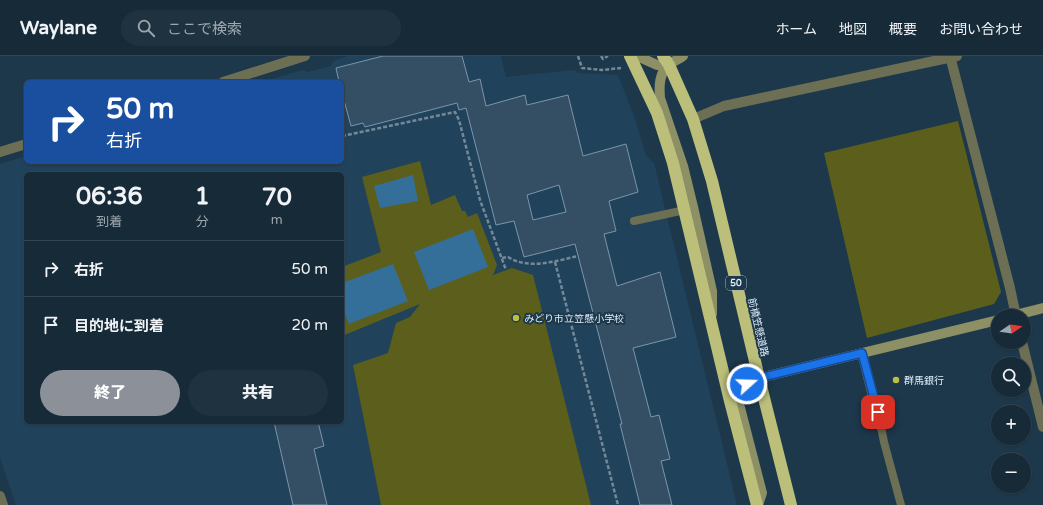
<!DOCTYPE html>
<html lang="ja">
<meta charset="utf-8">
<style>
:root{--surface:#162a38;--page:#1f3240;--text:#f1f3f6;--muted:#9ea7ae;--line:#354653;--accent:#8c9099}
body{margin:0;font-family:"Varela Round","Noto Sans JP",sans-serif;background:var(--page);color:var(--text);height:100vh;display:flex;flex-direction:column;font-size:15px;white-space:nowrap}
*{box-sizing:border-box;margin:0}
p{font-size:13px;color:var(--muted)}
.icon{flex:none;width:22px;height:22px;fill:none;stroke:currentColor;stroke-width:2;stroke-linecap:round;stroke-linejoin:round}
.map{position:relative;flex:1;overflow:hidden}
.drawer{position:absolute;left:24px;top:116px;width:320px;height:252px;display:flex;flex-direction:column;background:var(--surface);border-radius:6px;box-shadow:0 1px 3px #0004,0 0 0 1px var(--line)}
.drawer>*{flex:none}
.guide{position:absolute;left:24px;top:24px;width:320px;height:84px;border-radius:6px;box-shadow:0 1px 3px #0004,0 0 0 1px var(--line);background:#1a4fa0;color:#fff;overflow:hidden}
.needle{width:26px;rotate:77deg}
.fabs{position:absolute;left:991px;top:253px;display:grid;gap:8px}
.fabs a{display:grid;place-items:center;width:40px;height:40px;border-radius:50%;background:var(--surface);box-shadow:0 1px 3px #0004,0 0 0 1px var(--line);font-size:20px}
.pin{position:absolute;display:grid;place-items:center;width:34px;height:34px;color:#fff;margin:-17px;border-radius:8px;box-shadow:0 2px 6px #0006}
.me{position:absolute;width:44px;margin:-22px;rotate:70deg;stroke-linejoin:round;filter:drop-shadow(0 0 3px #0008)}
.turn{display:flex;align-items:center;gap:14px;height:84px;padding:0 16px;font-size:18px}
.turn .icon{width:52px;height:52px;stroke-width:2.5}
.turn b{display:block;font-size:28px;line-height:34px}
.eta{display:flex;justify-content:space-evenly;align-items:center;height:68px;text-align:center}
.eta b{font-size:24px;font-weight:800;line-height:28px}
.button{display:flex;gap:8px;margin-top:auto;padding:8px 16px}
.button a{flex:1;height:46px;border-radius:24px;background:var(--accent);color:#fff;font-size:16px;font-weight:800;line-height:46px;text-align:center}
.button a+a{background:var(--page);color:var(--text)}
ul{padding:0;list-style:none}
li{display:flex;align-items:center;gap:12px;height:56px;padding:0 16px;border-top:1px solid var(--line)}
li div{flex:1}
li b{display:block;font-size:15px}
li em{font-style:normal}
header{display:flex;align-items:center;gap:24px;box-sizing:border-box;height:56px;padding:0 20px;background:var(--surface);border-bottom:1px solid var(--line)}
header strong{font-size:19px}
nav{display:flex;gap:22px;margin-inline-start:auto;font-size:14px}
.search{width:280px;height:36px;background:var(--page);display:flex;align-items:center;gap:10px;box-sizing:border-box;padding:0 14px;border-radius:22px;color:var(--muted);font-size:15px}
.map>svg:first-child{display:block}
.built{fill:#21425b;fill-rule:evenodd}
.green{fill:#5c5f1c}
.water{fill:#346f9a}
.building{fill:#344f64;stroke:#7996ae;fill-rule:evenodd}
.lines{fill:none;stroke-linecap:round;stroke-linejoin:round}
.path{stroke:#738999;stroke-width:2.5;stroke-dasharray:4 2;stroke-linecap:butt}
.lane{stroke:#6d6f54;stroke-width:8}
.street{stroke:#6d6f54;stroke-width:10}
.secondary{stroke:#8d9064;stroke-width:10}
.highway{stroke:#bbbf7a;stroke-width:12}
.route-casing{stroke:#114b97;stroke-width:10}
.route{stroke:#1a73e8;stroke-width:7}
.poi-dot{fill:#bbc045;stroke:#1d384b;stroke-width:1.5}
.labels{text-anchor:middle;stroke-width:4;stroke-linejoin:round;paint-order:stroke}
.shield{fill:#1d384b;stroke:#a4b7c6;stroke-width:1}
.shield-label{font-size:9px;font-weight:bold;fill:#deedfa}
.poi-label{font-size:10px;fill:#deedfa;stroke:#1d384b;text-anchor:start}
.street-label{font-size:10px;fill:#deedfa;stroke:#1d384b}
</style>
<header>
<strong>Waylane</strong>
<div class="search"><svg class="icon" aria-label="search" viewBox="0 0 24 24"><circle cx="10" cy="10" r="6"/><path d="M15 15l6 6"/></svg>ここで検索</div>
<nav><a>ホーム</a><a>地図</a><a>概要</a><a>お問い合わせ</a></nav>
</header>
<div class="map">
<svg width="1043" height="449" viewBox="0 0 1043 449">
<rect width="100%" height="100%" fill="#1d384b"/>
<path class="built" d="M 348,0 L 501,0 L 506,21 L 574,14 L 578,17 L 618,19 L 635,63 L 646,99 L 654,107 L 737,449 L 16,449 L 0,402 L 0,108 L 26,100 L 26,106 L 342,106 L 342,26 L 262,26 L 302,14 L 308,16 L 331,10 L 333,5 ZM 26,118 L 342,118 L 342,366 L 26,366 Z"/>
<g class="green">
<polygon points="958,65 1001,236 994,248 867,282 824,97"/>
<polygon points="420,105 431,149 455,139 462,155 465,155 468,161 477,157 497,209 493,219 512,212 533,219 591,449 381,449 353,309 388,297 396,267 410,261 420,248 342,280 342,211 381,196 362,121"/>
</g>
<g class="water">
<polygon points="413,119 418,145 380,152 374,130"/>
<polygon points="473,173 488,211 429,234 414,196"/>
<polygon points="393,208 408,245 349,268 342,250 342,227"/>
</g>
<g class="building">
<path d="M 383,0 L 462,0 L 469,26 L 480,23 L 486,50 L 525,39 L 527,49 L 568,39 L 583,100 L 626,88 L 638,136 L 609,145 L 616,175 L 604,178 L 617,230 L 660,216 L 676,281 L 633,292 L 651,361 L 659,359 L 670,403 L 661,405 L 672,449 L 640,449 L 620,368 L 622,368 L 575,188 L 524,201 L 514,165 L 496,169 L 466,52 L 459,54 L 457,47 L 365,71 L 363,67 L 351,70 L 342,37 L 342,26 L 339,26 L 336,12 ZM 559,129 L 566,156 L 533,164 L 527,139 Z"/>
<polygon points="274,366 318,366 324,390 314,393 327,449 293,449"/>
</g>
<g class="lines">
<g class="path">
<polyline points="578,0 582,12 602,14 621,12"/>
<polyline points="601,0 603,3 608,0"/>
<polyline points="342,80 455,56 459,64 480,144 506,214"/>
<path d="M 502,202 L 508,201 C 528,214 556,205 578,200"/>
<polyline points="555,206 618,449"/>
</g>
<g class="lane">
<polyline points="634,165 685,154"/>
<polyline points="881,371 884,386 901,449"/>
</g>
<g class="street">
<polyline points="950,0 1010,232 1016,260"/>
<polyline points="223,26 305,0"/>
<polyline points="693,63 724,50 957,0"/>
<polyline points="0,96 26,88"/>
<polyline points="1022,286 1043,371"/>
<polyline points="862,297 881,371"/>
<polyline points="0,440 3,449"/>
</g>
<g class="secondary">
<polyline points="637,0 657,9 669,9"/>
<path d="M 683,0 C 679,4 673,5 669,8 C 659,17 659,30 660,42 L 683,110 L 693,151 L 712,235 L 712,258"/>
<polyline points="1012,260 1043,252"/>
<path d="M 758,449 L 762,437 L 738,344 C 742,332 747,327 759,322 L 998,264"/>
</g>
<g class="highway">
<polyline points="630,0 657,57 673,107 730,345 757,449"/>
<polyline points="663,0 669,9 693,63 712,125 759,322 791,449"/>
</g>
</g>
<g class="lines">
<g class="route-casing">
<polyline id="route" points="747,328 759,322 862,297 878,356"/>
</g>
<use href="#route" class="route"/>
</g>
<g class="poi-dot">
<circle cx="516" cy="262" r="4"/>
<circle cx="896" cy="324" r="4"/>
</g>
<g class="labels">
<rect class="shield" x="726" y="220" width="20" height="14" rx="3"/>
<g class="shield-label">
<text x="736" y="230">50</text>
</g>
<g class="poi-label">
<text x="524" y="266">みどり市立笠懸小学校</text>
<text x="904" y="328">群馬銀行</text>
</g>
<g class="street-label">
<text transform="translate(759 271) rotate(77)" y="4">前橋笠懸道路</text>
</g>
</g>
</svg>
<div class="fabs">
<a><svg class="needle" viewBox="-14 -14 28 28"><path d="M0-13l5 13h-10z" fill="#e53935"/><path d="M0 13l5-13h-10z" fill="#9ea7ae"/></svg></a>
<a><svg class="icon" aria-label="search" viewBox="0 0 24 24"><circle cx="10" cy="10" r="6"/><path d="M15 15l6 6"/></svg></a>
<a>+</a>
<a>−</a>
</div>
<div class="pin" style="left:878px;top:356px;background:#d93025"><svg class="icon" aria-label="arrive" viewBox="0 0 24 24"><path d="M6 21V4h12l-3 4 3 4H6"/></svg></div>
<svg class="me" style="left:747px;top:328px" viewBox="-20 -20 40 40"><circle r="17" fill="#1a73e8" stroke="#fff" stroke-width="3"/><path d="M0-11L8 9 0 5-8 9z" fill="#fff"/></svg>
<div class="guide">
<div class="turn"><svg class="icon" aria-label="right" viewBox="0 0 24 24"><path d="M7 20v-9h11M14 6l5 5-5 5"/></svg><div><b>50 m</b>右折</div></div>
</div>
<section class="drawer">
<div class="eta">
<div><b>06:36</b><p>到着</p></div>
<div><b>1</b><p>分</p></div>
<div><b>70</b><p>m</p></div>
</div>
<ul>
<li><svg class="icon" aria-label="right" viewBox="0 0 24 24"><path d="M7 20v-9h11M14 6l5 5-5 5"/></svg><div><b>右折</b></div><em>50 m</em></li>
<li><svg class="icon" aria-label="arrive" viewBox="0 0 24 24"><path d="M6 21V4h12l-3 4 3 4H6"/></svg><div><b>目的地に到着</b></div><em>20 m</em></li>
</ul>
<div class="button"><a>終了</a><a>共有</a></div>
</section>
</div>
